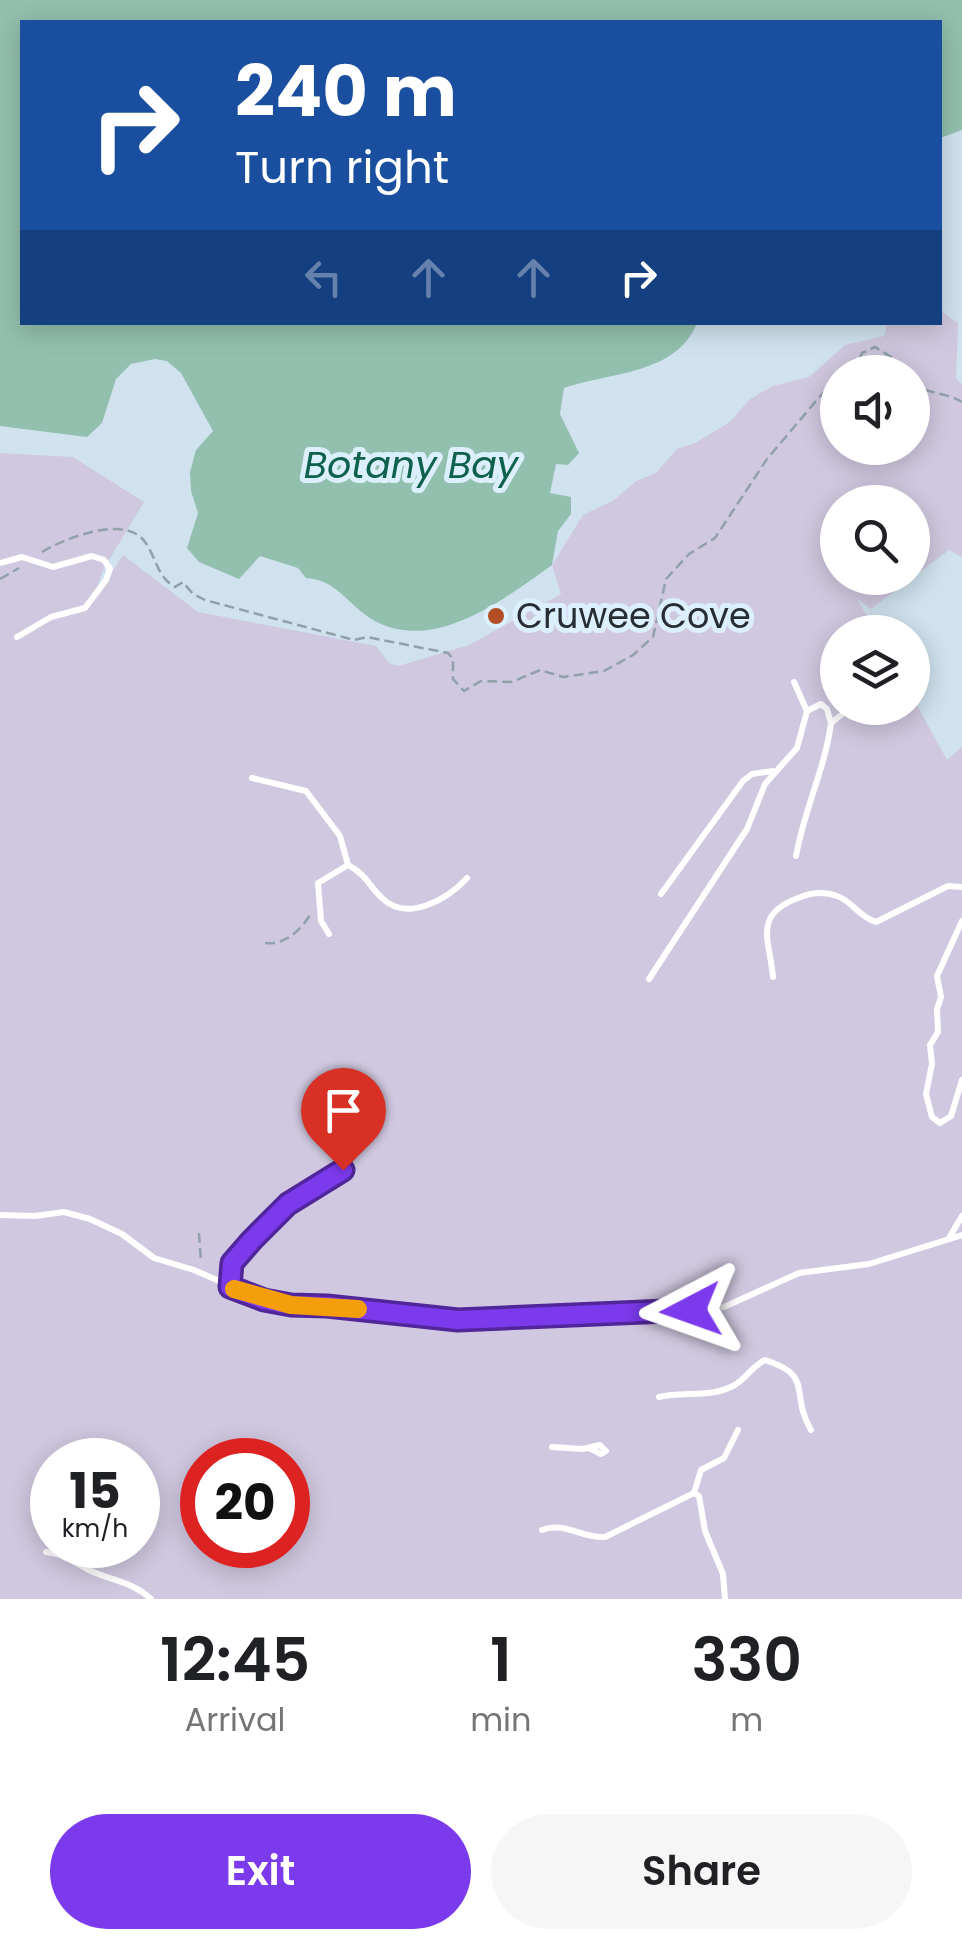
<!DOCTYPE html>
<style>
:root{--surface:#fff;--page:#f6f6f6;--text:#202124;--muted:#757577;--accent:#7c3aed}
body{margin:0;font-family:Poppins,sans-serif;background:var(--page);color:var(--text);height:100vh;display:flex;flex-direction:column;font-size:38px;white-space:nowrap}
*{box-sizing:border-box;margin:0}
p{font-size:32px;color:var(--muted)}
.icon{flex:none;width:55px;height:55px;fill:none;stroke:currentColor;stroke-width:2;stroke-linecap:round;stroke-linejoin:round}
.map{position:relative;height:1599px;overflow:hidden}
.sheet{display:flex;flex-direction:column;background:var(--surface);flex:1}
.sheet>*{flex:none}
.top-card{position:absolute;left:20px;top:20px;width:922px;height:305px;border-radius:0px;box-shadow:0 5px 25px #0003;background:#1a4fa0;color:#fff;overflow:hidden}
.fabs{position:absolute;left:820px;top:355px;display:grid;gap:20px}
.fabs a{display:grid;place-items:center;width:110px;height:110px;border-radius:50%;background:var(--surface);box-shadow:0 5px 25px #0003;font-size:50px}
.speed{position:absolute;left:30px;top:1438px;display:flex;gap:20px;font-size:50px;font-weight:700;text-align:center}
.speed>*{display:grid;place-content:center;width:130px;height:130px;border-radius:50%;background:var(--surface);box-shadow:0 5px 25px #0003;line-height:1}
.speed small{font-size:25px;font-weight:400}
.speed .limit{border:15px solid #d22;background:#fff;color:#111}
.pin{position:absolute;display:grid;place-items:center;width:85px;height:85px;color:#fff;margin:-102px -42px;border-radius:50% 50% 50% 0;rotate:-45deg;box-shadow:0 0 10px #0007}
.pin .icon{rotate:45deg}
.me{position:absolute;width:110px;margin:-55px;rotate:266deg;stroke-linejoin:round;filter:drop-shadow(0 0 8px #0008)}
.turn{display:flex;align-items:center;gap:35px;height:210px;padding:0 50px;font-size:45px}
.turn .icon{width:130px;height:130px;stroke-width:2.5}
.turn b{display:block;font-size:70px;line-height:85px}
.lanes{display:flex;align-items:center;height:95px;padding:0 50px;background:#0003;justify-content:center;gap:50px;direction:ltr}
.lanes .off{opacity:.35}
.eta{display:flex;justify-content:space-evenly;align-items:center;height:170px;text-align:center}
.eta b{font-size:60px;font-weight:600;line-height:70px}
.cta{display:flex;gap:20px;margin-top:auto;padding:20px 50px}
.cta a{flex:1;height:115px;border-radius:60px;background:var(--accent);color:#fff;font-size:40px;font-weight:600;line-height:115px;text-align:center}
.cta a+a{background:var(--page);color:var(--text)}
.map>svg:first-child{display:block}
.green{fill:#d0c8e0;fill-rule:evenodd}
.water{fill:#93bfae}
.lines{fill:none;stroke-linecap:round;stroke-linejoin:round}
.path{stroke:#91a0aa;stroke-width:2.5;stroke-dasharray:10 5;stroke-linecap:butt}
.service{stroke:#fff;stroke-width:6}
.route-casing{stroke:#51269a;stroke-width:25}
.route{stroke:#7c3aed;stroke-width:18}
.slow{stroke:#f59e0b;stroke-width:18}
.poi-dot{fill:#b34d23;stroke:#dceffc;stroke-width:4}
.labels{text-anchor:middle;stroke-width:10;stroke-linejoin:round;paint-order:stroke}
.poi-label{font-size:35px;fill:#262e33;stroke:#dceffc;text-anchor:start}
.water-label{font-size:38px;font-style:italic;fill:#0e614b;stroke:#dceffc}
</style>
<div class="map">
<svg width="962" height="1599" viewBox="0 0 962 1599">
<rect width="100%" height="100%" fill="#cfe2ee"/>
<path class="green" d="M 940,310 L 958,323 L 956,379 L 962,384 L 962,557 L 949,550 L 871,609 L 857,599 L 876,632 L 838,632 L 838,708 L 912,708 L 913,698 L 947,760 L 962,747 L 962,1599 L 0,1599 L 0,453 L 73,457 L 144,502 L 103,570 L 92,603 L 123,555 L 198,612 L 376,646 L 389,663 L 398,666 L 469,645 L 561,594 L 552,565 L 583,515 L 614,500 L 636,481 L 656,473 L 677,449 L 695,443 L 730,422 L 750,399 L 773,386 L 809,377 L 845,345 L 884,336 L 887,323 L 940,322 ZM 838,372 L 912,372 L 912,448 L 838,448 ZM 838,502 L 912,502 L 912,578 L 838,578 ZM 52,1460 L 138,1460 L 138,1545 L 52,1545 ZM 202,1460 L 288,1460 L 288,1545 L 202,1545 Z"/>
<path class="water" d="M 0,0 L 962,0 L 962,130 L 940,138 L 940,22 L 22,22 L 22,322 L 697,323 C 676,375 610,372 564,388 L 560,414 L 579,453 L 568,465 L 556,464 L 550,493 L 571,497 L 571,514 L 558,531 L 552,565 C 502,601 424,661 363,613 C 343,597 333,580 306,578 L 298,568 L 260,556 L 239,579 L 199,562 L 187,548 L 198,513 L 191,491 L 190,472 L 196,450 L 213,431 L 181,373 L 167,361 L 155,359 L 131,364 L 116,379 L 102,423 L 87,437 L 0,426 Z"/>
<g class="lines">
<g class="path">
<polyline points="854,372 862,353 875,347 896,360 907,372"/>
<path d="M 912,382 C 927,395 947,392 962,402"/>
<path d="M 42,552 C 65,538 126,514 145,542 C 156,557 157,577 175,587 L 183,582 L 193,594 L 205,600 L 354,640 L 367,637 L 448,653 L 453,659 L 453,679 L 464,691 L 481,681 L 512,682 L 540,670 L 563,677 L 604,671 L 633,655 L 653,637 L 666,579 L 689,554 L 715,538 L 767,459 L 822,394 L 838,382"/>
<polyline points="0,579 19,568"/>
<path d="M 265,943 C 285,945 300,931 310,915"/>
<polyline points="199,1233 201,1262"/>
</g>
<g class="service">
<polyline points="0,563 22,557 53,567 92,556 104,560 110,569 106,580 85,608 51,617 17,637"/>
<polyline points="794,682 807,711 821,704 827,709 831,723 850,708"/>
<polyline points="252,778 306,791 340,836 348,865"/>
<path d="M 796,856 C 804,810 825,769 831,723"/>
<polyline points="661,894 743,781 752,774 773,771"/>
<polyline points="962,921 937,976 941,997 937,1009 938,1032 930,1045 932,1064 926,1094 932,1117 940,1123 951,1116 962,1080"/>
<path d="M 329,934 L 321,921 L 318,883 L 348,865 C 367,875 368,885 382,898 C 407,923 448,899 467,878"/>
<path d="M 773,977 C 770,941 752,915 798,898 C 810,893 824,891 837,896 C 852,901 859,917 876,922 L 948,886 L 962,887"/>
<polyline points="649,979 747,829 765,784 797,748 807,711"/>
<polyline points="0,1215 35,1216 64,1212 90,1219 122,1234 154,1258 194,1270 263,1300 458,1320 498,1321 573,1313 654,1313 724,1307 799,1273 869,1264 962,1235"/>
<polyline points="949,1238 962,1216"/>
<path d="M 229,1287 C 230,1279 229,1270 233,1263 C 256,1225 306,1194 343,1171"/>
<path d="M 659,1397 C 683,1391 710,1398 733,1386 C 745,1380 752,1366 765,1360 C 815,1376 789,1392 811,1430"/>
<polyline points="552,1447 583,1449 600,1445 606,1451 601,1454 589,1448"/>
<polyline points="694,1493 701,1470 724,1458 738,1430"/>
<path d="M 542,1530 C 565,1521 582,1539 605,1537 L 694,1493 L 699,1496 L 705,1531 L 723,1574 L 725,1599"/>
<path d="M 46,1552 C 69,1555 72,1562 91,1571 C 113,1581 133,1582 151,1599"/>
</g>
</g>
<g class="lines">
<g class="route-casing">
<polyline id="route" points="343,1170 288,1204 252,1240 232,1263 230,1287 264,1300 291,1305 327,1306 458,1320 691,1310"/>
</g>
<use href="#route" class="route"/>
<polyline class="slow" points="234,1289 291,1305 358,1309"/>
</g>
<circle class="poi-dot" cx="496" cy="616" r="10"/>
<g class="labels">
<g class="poi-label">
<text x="516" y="628">Cruwee Cove</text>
</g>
<g class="water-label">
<text x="411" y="478">Botany Bay</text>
</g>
</g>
</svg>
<div class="fabs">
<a><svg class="icon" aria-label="sound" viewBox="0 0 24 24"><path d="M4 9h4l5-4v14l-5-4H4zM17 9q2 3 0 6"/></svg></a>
<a><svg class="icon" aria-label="search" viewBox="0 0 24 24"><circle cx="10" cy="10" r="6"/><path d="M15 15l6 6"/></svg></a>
<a><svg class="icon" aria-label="layers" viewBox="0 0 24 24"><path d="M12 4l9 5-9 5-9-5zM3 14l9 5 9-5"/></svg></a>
</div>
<div class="speed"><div>15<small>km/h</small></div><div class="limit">20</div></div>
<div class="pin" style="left:343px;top:1170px;background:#d93025"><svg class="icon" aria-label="arrive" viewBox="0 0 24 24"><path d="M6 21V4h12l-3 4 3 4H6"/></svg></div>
<svg class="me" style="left:691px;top:1310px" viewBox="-20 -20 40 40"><path d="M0-17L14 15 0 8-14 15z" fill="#7c3aed" stroke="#fff" stroke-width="4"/></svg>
<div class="top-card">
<div class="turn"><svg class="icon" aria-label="right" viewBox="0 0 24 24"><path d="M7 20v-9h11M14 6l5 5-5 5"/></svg><div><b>240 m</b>Turn right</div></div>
<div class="lanes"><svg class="icon off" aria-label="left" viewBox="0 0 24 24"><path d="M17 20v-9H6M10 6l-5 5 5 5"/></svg><svg class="icon off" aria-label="ahead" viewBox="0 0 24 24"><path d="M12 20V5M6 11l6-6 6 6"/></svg><svg class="icon off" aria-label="ahead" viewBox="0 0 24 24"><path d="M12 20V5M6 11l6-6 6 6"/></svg><svg class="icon" aria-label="right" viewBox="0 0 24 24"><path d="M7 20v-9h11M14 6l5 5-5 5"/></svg></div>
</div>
</div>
<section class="sheet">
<div class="eta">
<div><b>12:45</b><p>Arrival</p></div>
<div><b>1</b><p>min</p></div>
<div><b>330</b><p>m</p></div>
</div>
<div class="cta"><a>Exit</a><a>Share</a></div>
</section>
